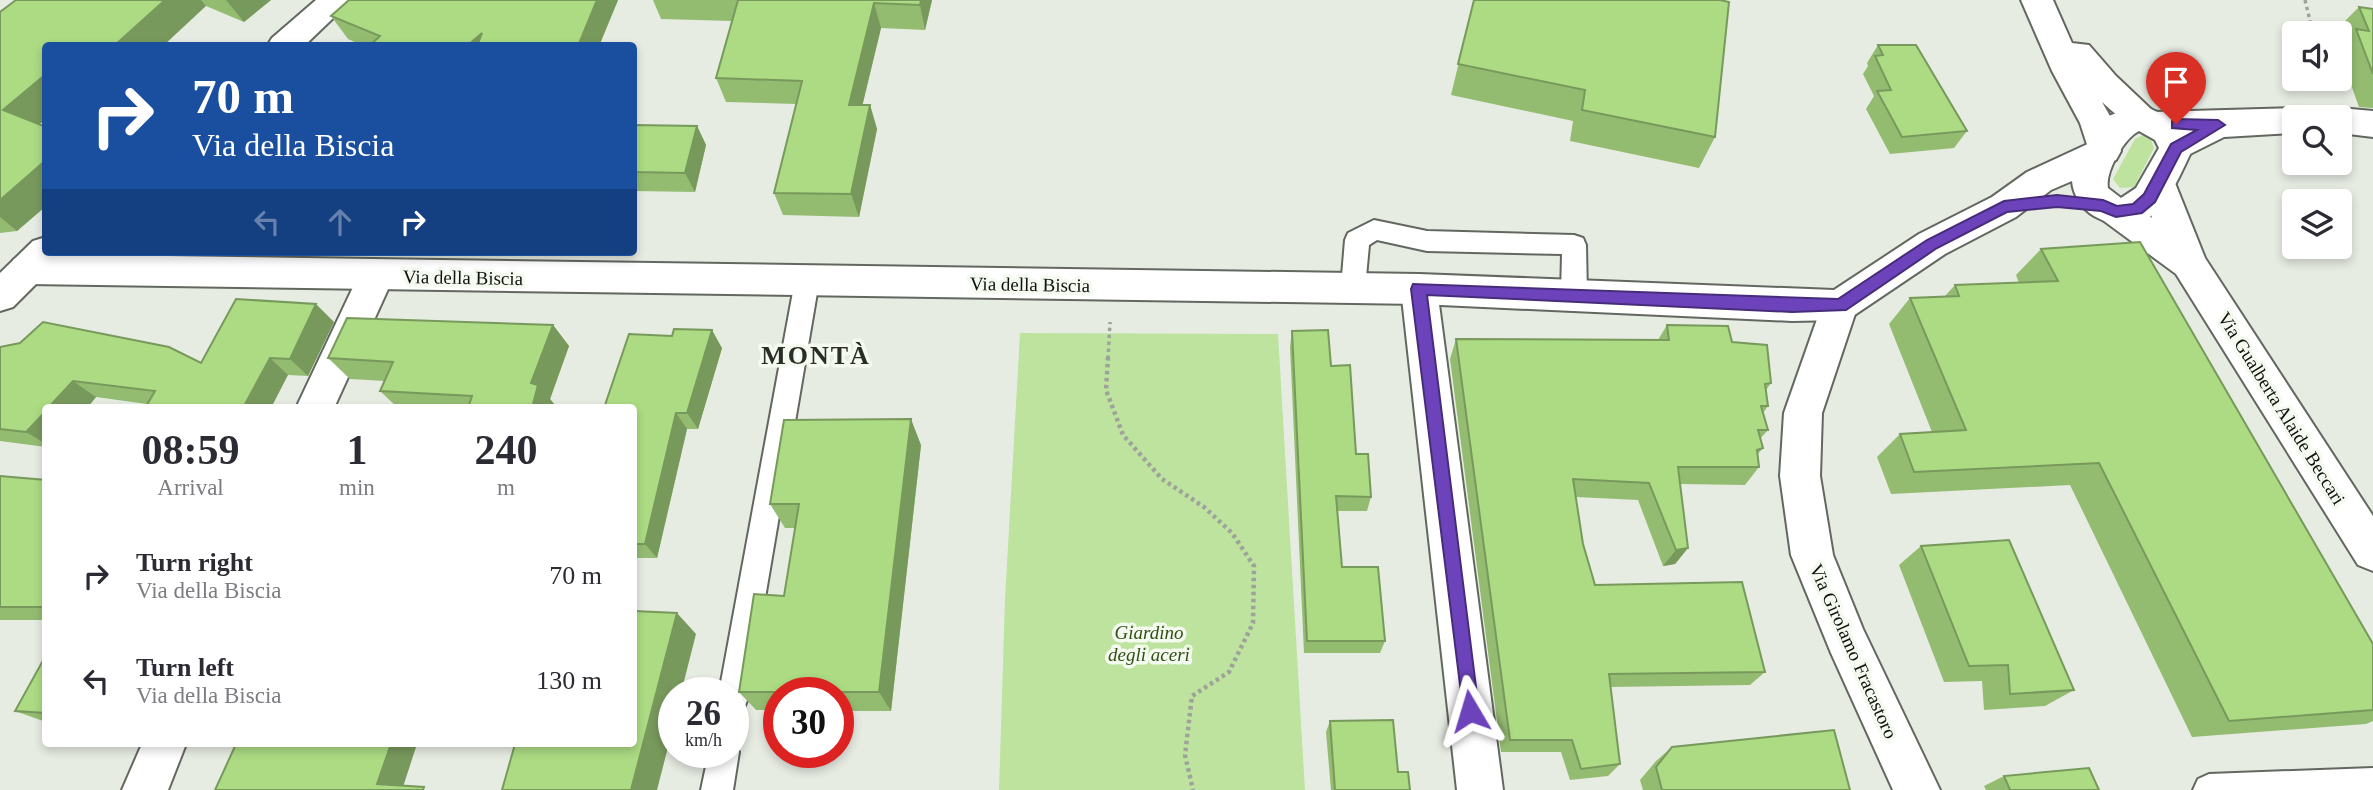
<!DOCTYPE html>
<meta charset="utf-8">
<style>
:root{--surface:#fff;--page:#f2f2f3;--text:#2b2b33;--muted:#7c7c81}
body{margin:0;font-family:"Times New Roman",serif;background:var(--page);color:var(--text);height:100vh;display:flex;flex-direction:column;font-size:26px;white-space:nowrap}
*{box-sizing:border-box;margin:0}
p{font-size:23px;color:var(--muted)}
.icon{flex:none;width:38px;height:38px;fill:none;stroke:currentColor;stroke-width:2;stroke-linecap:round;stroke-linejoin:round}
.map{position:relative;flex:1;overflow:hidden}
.side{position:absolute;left:42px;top:404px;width:595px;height:343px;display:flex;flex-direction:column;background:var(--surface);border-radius:7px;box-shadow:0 4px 10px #0003}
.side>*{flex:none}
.guide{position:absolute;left:42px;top:42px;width:595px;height:214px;border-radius:7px;box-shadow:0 4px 10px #0003;background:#1a4fa0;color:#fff;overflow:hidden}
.tools{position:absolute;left:2282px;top:21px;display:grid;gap:14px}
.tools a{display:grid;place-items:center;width:70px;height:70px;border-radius:7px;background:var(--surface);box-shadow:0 4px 10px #0003;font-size:35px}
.speed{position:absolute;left:658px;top:677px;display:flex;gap:14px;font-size:35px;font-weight:700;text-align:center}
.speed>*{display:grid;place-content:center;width:91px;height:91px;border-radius:50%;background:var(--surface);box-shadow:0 4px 10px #0003;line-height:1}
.speed small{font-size:18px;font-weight:400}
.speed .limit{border:10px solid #d22;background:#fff;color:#111}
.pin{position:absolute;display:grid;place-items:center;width:60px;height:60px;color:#fff;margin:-72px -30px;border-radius:50% 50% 50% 0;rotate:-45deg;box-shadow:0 0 7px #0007}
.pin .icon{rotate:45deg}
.me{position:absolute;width:77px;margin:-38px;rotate:353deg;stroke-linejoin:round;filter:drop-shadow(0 0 5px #0008)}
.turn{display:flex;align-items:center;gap:24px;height:147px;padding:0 35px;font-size:32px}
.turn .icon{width:91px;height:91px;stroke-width:2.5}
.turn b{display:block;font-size:49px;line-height:60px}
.lanes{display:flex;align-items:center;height:66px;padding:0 35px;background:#0003;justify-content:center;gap:35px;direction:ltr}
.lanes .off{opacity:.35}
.eta{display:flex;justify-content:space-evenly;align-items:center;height:119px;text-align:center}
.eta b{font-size:42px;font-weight:700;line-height:49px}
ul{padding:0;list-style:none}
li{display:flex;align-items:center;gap:21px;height:105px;padding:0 35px}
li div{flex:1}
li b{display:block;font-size:26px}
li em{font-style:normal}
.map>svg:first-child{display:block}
.green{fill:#bde39f}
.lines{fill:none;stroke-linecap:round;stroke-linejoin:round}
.service-casing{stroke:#62675f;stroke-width:4}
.minor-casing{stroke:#62675f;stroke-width:4}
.tertiary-casing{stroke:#62675f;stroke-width:4}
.secondary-casing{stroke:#62675f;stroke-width:4}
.path-far1{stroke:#9ea29b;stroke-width:3.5;stroke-dasharray:3.5 3.5;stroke-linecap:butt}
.path{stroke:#9ea29b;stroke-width:4.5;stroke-dasharray:3.5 3.5;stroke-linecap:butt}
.service{fill:#fff;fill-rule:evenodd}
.minor{fill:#fff;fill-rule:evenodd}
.tertiary{fill:#fff;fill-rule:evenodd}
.secondary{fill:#fff;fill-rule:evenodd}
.wall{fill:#94bc71}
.shaded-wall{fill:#78995c}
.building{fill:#acdb83;stroke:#78995c;stroke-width:2}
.route{fill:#6d43bb;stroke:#472c7a;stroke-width:2}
.labels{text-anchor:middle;stroke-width:7;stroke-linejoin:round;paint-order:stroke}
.street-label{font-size:19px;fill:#0f110d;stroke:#f4faf0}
.park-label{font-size:19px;font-style:italic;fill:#324f13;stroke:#f4faf0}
.district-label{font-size:26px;font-weight:bold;letter-spacing:2px;fill:#292d26;stroke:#f4faf0}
</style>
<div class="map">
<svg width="2373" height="790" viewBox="0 0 2373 790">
<rect width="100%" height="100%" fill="#e7ece3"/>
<g class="green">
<polygon points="2143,135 2151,140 2154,148 2134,187 2120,188 2113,179 2135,139"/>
<polygon points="1020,333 1278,334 1305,790 999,790 1005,600"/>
</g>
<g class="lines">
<g class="service-casing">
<g id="service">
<polygon points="1374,220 1427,231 1574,235 1583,238 1586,245 1587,295 1583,302 1574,305 1565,302 1561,295 1562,254 1427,251 1377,240 1369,245 1365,288 1362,295 1353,298 1344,295 1341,288 1345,240 1348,233"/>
<polygon points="807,271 816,274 819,281 748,698 744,708 733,713 733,693 719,693 795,281 798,274"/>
<polygon points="733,741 739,752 733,790 701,790 709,752 733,752"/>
<polygon points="2373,768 2373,790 2193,790 2198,779 2209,774"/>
</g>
</g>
<g class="minor-casing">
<g id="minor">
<path d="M 2021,0 L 2053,0 L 2072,43 L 2089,45 L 2116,76 L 2154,112 L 2294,108 L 2306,112 L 2309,117 L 2294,117 L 2294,133 L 2224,137 L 2176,161 L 2164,157 L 2159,148 L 2168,137 C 2140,136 2123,121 2102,102 L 2114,123 L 2121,151 L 2116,160 L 2104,164 L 2092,160 L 2080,123 L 2052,71 Z"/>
<polygon points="2340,108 2373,111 2373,137 2340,133 2340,117 2325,117 2328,112"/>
<path d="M 2159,169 L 2171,173 L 2205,258 L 2373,516 L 2373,571 L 2358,565 L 2176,274 L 2104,221 L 2098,211 L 2104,201 C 2124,195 2135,206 2152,218 L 2142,182 L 2147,173 Z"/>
<polygon points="376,261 389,266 394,276 334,408 296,408 363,266"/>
<polygon points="1419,274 1432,278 1437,289 1503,790 1457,790 1401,289 1406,278"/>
<polygon points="1840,290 1853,294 1858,305 1822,413 1820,476 1833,555 1863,629 1940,790 1893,790 1831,653 1791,555 1780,476 1784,413 1822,305 1827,294"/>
<polygon points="142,744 186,744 168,790 122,790"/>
</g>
</g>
<g class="tertiary-casing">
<path id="tertiary" d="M 2140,104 L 2179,122 L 2193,148 C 2173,190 2152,248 2094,216 C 2082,209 2073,195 2072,181 L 2051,190 L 2016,217 L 1945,254 L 1853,316 L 1840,320 L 1792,321 L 1419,304 L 27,284 L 14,279 L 9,269 L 14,259 L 27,254 L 1419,274 L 1834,290 L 1919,234 L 1992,197 L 2027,172 L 2092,142 L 2106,117 ZM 2139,131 L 2155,140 L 2159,148 L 2136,188 L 2121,198 L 2108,188 C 2105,172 2124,138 2139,131 Z"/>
</g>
<g class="secondary-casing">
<g id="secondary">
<polygon points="316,0 352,0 304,46 267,46 272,38"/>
<polygon points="46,237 46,252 63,252 59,261 13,307 0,311 0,273 33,241"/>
</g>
</g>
<g class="path-far1">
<polyline points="2305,0 2313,33"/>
<polyline points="2325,79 2327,90"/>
<polyline points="1108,359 1110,322"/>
</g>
<polyline class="path" points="1108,357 1106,390 1123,435 1162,479 1204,507 1232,533 1254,566 1253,623 1229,672 1192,696 1185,755 1193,790"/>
<use href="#service" class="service"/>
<use href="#minor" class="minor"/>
<use href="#tertiary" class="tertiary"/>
<use href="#secondary" class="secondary"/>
</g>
<g class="wall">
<polygon points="16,0 271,0 244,22 206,6 46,46 39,124 46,127 46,206 17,231 0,233 0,12"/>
<polygon points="349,0 618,0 599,46 363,46 348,39 331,16"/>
<polygon points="653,0 932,0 925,30 881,28 862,105 870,105 877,129 859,217 783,215 774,193 796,104 726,102 716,78 732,21 661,19"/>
<polygon points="1474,0 1715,137 1699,168 1570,141 1573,121 1451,95"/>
<polygon points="2359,7 2373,9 2373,108 2359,107 2340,54 2340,46 2346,40 2340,26"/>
<polygon points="1878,45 1967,131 1954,148 1890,154 1866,109 1874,96 1863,74 1868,66 1867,63"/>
<polygon points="634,125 697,126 706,145 695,192 634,191"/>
<polygon points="2041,249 2373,644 2373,721 2366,724 2192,737 2070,485 1891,494 1877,457 1900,434 1932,432 1889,324 1910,298 1945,296 1955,285 2019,283 2016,275"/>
<polygon points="334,322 308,376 288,375 147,404 96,397 87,408 46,408 46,447 0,441 0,347 201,363"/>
<polygon points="553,325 569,346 550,399 555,405 555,408 398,408 380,391 385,381 350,379 328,358"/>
<polygon points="1667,325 1732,342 1771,383 1766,390 1768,406 1763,413 1768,430 1760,439 1763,448 1757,455 1759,467 1745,485 1680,484 1688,548 1675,564 1663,566 1638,500 1576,497 1583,544 1595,585 1765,672 1750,685 1610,687 1620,764 1608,776 1570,780 1561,752 1501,752 1450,359 1456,339 1658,340"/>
<polygon points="1292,331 1331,366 1356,454 1371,497 1367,511 1337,511 1342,567 1385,641 1380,653 1304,653 1290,347"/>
<polygon points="672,336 722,348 698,429 687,429 657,558 634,558 634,408"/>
<polygon points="921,445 891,711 838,711 838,693 779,693 779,710 756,710 739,692 784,596 795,528 785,528 770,504"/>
<polygon points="0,476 46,480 46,620 0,620"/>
<polygon points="1921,546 2074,690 2045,706 1984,710 1982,681 1944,682 1899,565"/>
<polygon points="46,655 46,722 15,711"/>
<polygon points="1330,721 1398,772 1410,790 1331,790 1326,732"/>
<polygon points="1672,747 1850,790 1643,790 1640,780 1656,761"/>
<polygon points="2004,776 2099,790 1986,790 1984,786"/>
</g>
<g class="shaded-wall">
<polygon points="165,0 201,0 206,6 163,46 114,46"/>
<polygon points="226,0 271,0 244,22"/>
<polygon points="597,0 618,0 599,46 578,46"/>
<polygon points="921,0 932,0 925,30 920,5"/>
<polygon points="874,3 881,28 857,128 849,105"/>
<polygon points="482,33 489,46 467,46"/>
<polygon points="46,74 46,119 29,133 3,110"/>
<polygon points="870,105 877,129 859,217 851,194"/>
<polygon points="697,126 706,145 695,192 685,173"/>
<polygon points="46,160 46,206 17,231 0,217 0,200"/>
<polygon points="316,304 334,322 308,376 290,359"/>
<polygon points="553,325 569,346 550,399 555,405 555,408 532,408 531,383"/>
<polygon points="712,330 722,348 698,429 687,413"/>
<polygon points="270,358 288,375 271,408 243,408"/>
<polygon points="73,381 96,397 87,408 48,408"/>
<polygon points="46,411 46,444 26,432"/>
<polygon points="676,413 687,429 657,558 645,544"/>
<polygon points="911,419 921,445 891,711 879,692"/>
<polygon points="1688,548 1675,564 1663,566 1676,550"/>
<polygon points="677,613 696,634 681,693 674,693 674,724 657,790 631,790"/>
<polygon points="391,744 417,744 402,790 377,784"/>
</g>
<g class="building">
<polygon points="16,0 165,0 114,46 46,46 46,74 3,110 46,127 46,160 0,200 0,12"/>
<polygon points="349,0 597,0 578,46 477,46 482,33 467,46 369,46 380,36 331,16"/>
<polygon points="738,0 921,0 920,5 874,3 849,105 870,105 851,194 774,193 802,81 716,78"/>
<polygon points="1474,0 1720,0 1729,2 1715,137 1582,110 1585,90 1458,64"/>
<polygon points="2359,7 2373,9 2373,74 2356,29 2369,31"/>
<polygon points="1878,45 1916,45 1967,131 1902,137 1877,91 1891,90 1875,56 1883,55"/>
<polygon points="634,125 697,126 685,173 634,172"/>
<polygon points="2140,242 2373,644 2373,710 2229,721 2099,463 1914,472 1900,434 1966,430 1910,298 1959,296 1955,285 2058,281 2041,249"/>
<polygon points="236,299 316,304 290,359 270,358 243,408 145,408 155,391 73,381 48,408 46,408 46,411 26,432 0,429 0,347 20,343 43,322 169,347 201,363"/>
<polygon points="347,318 553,325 531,383 538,385 532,408 468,408 472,396 380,391 393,362 328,358"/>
<polygon points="1667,325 1728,326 1732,342 1767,345 1771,383 1765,384 1768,406 1761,406 1768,430 1758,430 1763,448 1757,450 1759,467 1678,467 1688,548 1676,550 1649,483 1573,479 1583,544 1595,585 1742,582 1765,672 1609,674 1620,764 1581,769 1572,740 1510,740 1456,339 1669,340"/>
<polygon points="674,329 712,330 687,413 676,413 645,544 634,544 634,408 604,408 629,334 672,336"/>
<polygon points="1328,330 1331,366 1350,365 1356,454 1368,454 1371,497 1336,496 1342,567 1378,567 1385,641 1307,641 1292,331"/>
<polygon points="911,419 879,692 739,692 754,594 784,596 799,504 770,504 784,420"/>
<polygon points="0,476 46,480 46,607 0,607"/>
<polygon points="2009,540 2074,690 2010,694 2008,665 1969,666 1921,546"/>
<polygon points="634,611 677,613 631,790 502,790 515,744 634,744"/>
<polygon points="46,655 46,713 15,711"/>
<polygon points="1393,720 1398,772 1408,772 1410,790 1335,790 1330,721"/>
<polygon points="1834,730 1850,790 1662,790 1656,767 1672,747"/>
<polygon points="236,744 391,744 377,784 424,787 423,790 215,790"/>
<polygon points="2089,768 2099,790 2010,790 2004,776"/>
</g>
<polygon class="route" points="2176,119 2218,120 2225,125 2181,152 2155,202 2142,213 2116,217 2101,211 2057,207 2007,212 1937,248 1846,310 1792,312 1427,295 1479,711 1476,717 1470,720 1464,717 1411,289 1413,284 1838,299 1927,240 2004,201 2057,195 2103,200 2117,206 2133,204 2144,194 2171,144 2197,130 2172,128 2172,121"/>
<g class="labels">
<g class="street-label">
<text transform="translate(463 277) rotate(1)" y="7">Via della Biscia</text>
<text transform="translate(1030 284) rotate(1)" y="7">Via della Biscia</text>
<text transform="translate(2282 408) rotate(58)" y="7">Via Gualberta Alaide Beccari</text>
<text transform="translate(1854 651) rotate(66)" y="7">Via Girolamo Fracastoro</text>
</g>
<g class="park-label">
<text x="1149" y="639">Giardino<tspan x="1149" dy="22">degli aceri</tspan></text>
</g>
<g class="district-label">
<text x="816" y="364">MONTÀ</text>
</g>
</g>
</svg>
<div class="tools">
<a><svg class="icon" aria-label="sound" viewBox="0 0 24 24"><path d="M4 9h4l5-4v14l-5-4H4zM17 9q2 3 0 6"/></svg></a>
<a><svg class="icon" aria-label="search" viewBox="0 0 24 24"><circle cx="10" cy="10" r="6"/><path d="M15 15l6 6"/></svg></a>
<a><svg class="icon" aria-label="layers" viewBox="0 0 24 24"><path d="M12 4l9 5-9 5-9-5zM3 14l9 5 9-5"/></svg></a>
</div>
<div class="speed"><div>26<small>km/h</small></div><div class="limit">30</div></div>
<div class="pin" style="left:2176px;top:124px;background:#d93025"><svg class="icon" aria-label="arrive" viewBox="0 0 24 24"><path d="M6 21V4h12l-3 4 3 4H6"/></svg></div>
<svg class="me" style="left:1470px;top:711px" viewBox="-20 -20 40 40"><path d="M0-17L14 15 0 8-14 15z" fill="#6d43bb" stroke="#fff" stroke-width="4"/></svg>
<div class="guide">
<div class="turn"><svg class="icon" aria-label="right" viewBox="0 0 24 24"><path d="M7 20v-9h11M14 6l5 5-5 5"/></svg><div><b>70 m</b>Via della Biscia</div></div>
<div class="lanes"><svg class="icon off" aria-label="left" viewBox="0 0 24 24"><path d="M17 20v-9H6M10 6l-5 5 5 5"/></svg><svg class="icon off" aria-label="ahead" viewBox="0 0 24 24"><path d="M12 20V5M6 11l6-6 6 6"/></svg><svg class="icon" aria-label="right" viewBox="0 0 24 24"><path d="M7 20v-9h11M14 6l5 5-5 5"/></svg></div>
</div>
<section class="side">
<div class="eta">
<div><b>08:59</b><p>Arrival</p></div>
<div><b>1</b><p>min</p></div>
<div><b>240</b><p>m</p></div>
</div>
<ul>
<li><svg class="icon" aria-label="right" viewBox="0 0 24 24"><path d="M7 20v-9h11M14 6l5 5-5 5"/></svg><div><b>Turn right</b><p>Via della Biscia</p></div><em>70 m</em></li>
<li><svg class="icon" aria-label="left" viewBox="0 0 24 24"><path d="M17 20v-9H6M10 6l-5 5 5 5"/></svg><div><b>Turn left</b><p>Via della Biscia</p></div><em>130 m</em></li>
</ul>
</section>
</div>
